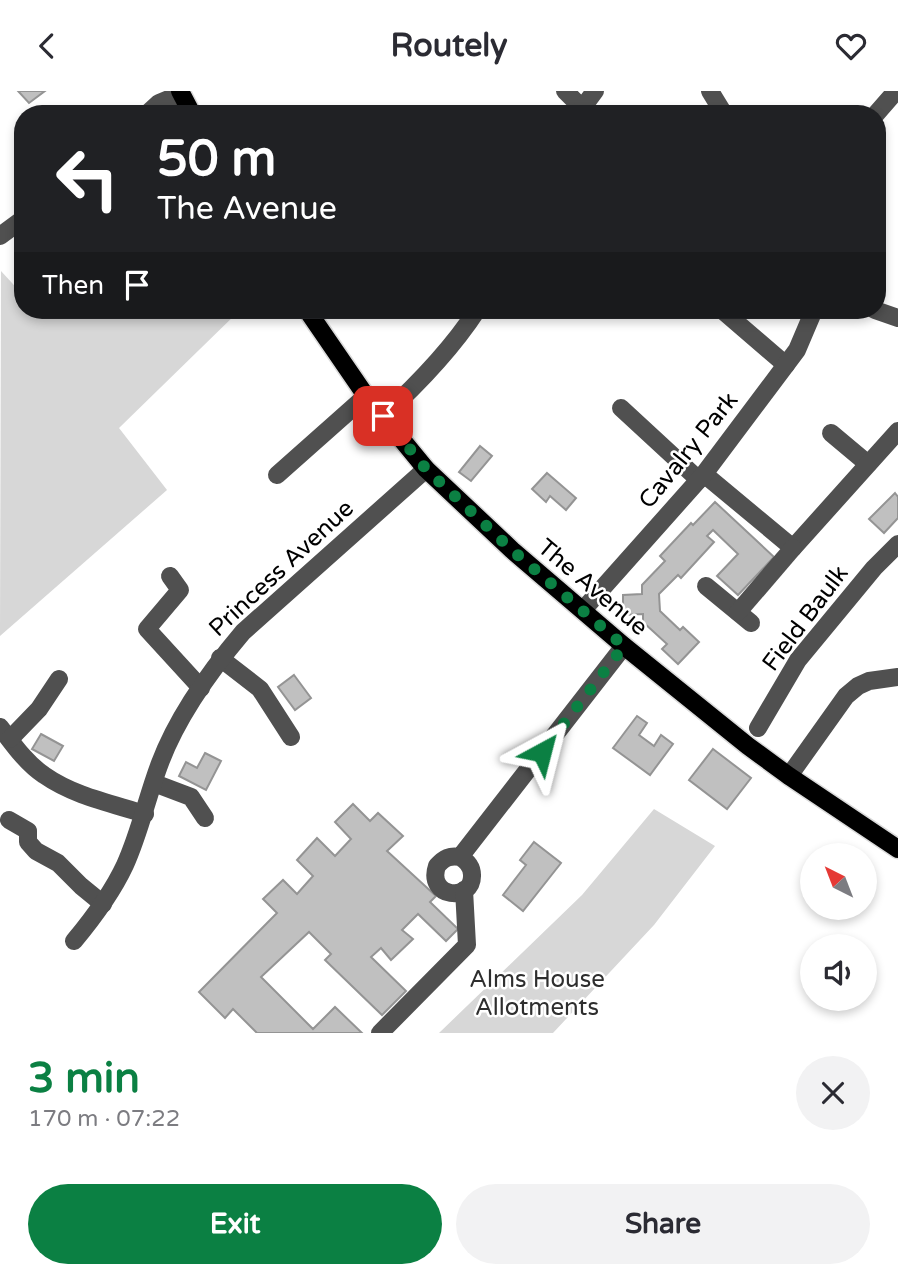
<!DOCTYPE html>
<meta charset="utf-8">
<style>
:root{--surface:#fff;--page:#f2f2f3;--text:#2b2b33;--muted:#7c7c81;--accent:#0b8043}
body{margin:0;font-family:"Varela Round",sans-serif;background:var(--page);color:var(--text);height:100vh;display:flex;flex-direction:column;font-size:26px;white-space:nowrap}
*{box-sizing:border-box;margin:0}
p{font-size:23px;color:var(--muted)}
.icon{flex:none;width:38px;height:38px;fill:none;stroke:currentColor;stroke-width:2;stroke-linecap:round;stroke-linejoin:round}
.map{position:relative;height:942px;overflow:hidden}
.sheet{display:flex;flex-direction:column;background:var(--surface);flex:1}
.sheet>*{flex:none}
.guide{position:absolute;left:14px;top:14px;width:872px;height:214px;border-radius:28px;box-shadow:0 4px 10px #0003;background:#202124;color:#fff;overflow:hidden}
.needle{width:46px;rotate:318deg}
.controls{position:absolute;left:800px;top:752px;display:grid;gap:14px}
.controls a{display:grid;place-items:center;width:77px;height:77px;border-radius:50%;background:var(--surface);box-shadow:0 4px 10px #0003;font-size:35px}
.pin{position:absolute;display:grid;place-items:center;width:60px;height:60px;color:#fff;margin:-30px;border-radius:14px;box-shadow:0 4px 10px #0006}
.me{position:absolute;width:77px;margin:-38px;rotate:38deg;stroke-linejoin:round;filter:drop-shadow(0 0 5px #0008)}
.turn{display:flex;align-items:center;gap:24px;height:147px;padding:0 28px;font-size:32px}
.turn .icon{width:91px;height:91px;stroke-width:2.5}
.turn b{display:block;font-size:49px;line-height:60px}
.then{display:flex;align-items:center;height:66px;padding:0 28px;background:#0003;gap:14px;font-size:26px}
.round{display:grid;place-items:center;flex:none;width:74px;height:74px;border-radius:37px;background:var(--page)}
.overview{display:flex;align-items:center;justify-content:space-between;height:119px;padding:0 28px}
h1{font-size:42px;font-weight:700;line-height:52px;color:var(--accent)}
.button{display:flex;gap:14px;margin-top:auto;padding:14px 28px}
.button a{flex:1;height:80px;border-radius:42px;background:var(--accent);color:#fff;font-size:28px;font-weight:700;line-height:80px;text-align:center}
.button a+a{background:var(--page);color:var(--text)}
header{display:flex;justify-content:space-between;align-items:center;height:91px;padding:0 28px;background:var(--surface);font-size:32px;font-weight:700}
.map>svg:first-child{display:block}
.green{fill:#d7d7d7}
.building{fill:#c0c0c0;stroke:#949494;stroke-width:2}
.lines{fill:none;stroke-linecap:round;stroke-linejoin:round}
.major-casing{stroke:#dbdbdb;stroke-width:21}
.minor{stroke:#505050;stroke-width:18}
.major{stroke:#000;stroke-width:18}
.route{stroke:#0b8043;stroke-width:12;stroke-dasharray:0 21.6}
.labels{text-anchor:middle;stroke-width:5;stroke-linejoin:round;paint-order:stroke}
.street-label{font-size:24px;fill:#000;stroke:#fff}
.park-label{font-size:24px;fill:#2e2e2e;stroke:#fff}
</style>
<header><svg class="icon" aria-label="back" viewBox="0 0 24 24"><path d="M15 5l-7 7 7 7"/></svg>Routely<svg class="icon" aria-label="heart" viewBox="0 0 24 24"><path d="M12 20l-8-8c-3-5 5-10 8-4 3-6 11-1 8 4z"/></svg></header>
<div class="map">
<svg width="898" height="942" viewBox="0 0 898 942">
<rect width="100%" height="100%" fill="#fff"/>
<g class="green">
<polygon points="1,180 23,204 23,219 36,219 39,222 42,219 240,219 119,337 167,399 0,545"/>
<polygon points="654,718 715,755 654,834 553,942 439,942 582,804"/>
</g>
<g class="building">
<polygon points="18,0 45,0 29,12"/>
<polygon points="480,355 492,365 471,390 459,381"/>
<polygon points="547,382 576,407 566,419 550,405 546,411 532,398"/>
<polygon points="895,402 898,406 898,427 884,442 869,428"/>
<polygon points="715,411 774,466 738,504 717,485 738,463 713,439 707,445 714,451 681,487 678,484 659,503 660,520 680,539 683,536 699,551 678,573 662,558 667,553 643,531 643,523 623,524 623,504 642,503 642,494 665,470 660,465 691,432 693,434"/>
<polygon points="294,584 311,607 295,619 278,596"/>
<polygon points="637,625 647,632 639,644 654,655 661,644 673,653 650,684 613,657"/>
<polygon points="41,643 63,655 54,670 32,658"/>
<polygon points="713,658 751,687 727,718 689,689"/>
<polygon points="205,662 221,670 206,699 179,685 186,671 197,677"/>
<polygon points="353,713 370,730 378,722 403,745 387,760 436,805 430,811 458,838 446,850 418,823 402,839 413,848 391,869 381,857 371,866 406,900 382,924 325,869 331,863 309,841 261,886 313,938 335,916 362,942 257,942 233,918 225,927 199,901 277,822 263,808 283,789 297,803 313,785 297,769 317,747 335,765 351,748 335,731"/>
<polygon points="534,751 561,772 523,820 503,804 526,774 520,769"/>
</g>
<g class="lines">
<g class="major-casing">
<g id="major">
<polyline points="180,0 192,23"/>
<polyline points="307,219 366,305 426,378 512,459 624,555 748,655 789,685 898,758"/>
</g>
</g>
<g class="minor">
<polyline points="565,0 588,23"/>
<polyline points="710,0 724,23"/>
<polyline points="147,23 159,12 181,3"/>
<polyline points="578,23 595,0"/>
<polyline points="876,23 896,0"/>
<polyline points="0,145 23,128"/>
<polyline points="722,219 786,274"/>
<polyline points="875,219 898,227"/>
<polyline points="621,317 699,389"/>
<path d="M 383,325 C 418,293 451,259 477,219"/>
<polyline points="831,342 868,373"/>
<polyline points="704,383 793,457 898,340"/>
<polyline points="277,384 366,305"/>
<polyline points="170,485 180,499 147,538 201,597"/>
<polyline points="706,495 751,532"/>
<polyline points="583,519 704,383 797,259 814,219"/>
<polyline points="738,521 793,457"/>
<polyline points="220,567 260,598 291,646"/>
<path d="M 0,636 C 13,653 26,672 44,684 C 74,705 110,712 145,723"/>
<polyline points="758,637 798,569 874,477 898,453"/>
<polyline points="10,648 39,618 59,588"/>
<polyline points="789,685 846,605 858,595 869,590 898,586"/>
<polyline points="154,692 191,706 205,727"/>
<polyline points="9,729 28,740 28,751 36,760 58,772 81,795 103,813"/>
<path d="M 460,766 C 450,764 444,767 437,775 C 426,807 473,812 472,784 C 472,775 467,770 460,766 L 624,555"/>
<path d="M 74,850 C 94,826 112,802 125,774 C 140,741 147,706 160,672 C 178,624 210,580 243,541 L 426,378"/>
<polyline points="380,942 467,854 464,799"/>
</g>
<use href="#major" class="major"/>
</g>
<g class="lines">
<polyline class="route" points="383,325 426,378 512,459 624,555 542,661"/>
</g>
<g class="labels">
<g class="street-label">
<text transform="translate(688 359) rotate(-51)" y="8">Cavalry Park</text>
<text transform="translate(281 477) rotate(-43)" y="8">Princess Avenue</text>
<text transform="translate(593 496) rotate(40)" y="8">The Avenue</text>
<text transform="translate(805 527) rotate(-53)" y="8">Field Baulk</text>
</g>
<g class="park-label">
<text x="537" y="896">Alms House<tspan x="537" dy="28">Allotments</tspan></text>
</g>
</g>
</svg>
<div class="controls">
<a><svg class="needle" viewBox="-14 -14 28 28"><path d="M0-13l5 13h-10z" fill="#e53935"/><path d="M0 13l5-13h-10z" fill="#7c7c81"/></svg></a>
<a><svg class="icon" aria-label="sound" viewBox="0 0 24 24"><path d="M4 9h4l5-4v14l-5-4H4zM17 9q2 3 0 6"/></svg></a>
</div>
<div class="pin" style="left:383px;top:325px;background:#d93025"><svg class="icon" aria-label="arrive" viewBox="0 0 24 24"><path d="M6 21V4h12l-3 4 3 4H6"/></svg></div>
<svg class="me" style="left:542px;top:661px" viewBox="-20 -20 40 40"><path d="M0-17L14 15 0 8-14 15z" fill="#0b8043" stroke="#fff" stroke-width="4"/></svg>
<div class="guide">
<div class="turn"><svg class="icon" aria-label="left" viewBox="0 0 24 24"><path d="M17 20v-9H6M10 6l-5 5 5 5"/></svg><div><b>50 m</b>The Avenue</div></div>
<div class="then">Then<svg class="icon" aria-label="arrive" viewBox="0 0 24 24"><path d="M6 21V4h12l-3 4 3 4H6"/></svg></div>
</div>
</div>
<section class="sheet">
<div class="overview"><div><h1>3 min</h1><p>170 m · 07:22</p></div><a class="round"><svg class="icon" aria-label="close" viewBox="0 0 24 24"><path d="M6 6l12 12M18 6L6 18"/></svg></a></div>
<div class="button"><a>Exit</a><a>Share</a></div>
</section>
